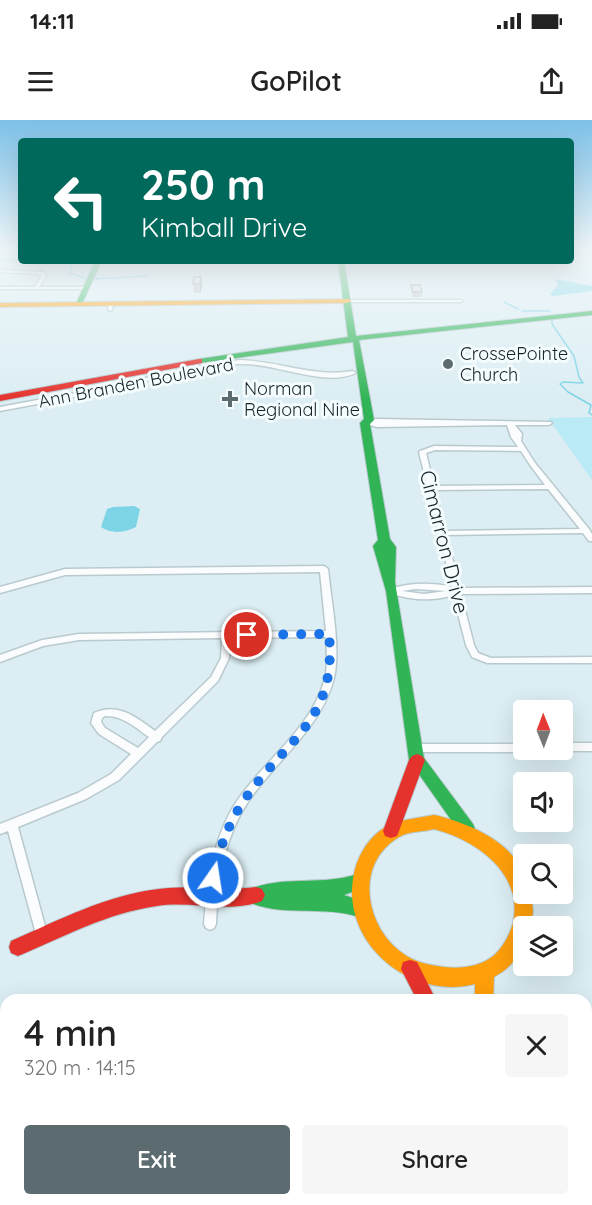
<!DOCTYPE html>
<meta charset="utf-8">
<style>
:root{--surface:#fff;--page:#f6f6f6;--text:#222;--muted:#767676;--accent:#5b6b70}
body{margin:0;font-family:Quicksand,sans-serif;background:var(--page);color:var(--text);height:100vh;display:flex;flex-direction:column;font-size:22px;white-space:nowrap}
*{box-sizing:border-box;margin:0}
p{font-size:20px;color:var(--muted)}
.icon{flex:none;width:33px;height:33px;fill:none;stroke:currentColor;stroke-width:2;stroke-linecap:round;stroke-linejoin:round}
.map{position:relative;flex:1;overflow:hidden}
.details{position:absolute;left:0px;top:874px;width:592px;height:212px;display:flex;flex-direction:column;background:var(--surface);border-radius:18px 18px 0 0;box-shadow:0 6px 24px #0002}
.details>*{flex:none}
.top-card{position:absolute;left:18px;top:18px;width:556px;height:126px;border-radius:6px;box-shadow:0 6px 24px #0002;background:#00695c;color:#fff;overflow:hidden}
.needle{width:39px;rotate:359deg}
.controls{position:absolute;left:513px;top:580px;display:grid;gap:12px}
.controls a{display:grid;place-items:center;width:60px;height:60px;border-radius:6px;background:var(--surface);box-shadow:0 6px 24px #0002;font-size:30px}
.pin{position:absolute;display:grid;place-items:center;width:51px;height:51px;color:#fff;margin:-26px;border:3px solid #fff;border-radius:50%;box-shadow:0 2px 6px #0007}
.me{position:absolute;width:66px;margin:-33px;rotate:13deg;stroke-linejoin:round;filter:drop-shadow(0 0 4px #0008)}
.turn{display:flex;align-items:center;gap:21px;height:126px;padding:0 24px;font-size:27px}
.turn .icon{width:78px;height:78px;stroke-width:2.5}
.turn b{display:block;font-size:42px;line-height:51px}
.round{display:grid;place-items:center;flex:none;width:63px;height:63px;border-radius:6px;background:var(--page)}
.summary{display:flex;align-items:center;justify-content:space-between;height:102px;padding:0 24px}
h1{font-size:36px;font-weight:600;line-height:45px}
.primary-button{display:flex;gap:12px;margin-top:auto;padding:12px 24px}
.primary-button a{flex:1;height:69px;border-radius:6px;background:var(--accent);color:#fff;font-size:24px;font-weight:600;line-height:69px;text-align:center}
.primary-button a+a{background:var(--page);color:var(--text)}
.status{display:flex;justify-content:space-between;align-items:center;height:42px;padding:0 30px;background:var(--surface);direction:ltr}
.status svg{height:16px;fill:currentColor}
header{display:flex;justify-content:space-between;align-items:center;height:78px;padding:0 24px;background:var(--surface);font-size:27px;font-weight:600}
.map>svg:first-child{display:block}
.green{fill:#b9eaf6}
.water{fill:#7dd4e7}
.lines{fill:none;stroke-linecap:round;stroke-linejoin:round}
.stream{stroke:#7dd4e7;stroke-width:1.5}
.street-casing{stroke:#b9cace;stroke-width:3}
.fast-casing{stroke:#b9cace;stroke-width:2}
.slow-casing{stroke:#b9cace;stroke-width:2}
.jam-casing{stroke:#b9cace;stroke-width:2}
.street{fill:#fafcfd;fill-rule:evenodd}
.fast{fill:#30b455;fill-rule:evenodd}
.slow{fill:#ff9f0a;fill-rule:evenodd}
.jam{fill:#e5322d;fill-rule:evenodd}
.wall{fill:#c3c1c4}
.shaded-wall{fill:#9f9da0}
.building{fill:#e3e0e4;stroke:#9f9da0;stroke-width:1.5}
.route{stroke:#1a73e8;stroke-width:10;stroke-dasharray:0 18}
.poi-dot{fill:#5b6b70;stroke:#f4fcfe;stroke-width:2}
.labels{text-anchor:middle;stroke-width:6;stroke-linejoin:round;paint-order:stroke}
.far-poi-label{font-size:18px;fill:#162529;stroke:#f4fcfe;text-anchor:start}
.far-street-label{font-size:18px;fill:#162529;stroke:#f4fcfe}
.street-label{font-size:21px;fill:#162529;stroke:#f4fcfe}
</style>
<div class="status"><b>14:11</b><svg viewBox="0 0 49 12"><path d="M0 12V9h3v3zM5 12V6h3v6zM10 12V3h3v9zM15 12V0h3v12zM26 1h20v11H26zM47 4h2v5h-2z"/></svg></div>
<header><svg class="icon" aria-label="menu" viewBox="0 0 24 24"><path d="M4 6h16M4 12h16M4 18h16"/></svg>GoPilot<svg class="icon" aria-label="share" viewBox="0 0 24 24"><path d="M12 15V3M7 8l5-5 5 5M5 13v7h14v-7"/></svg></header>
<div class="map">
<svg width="592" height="1085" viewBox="0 0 592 1085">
<rect width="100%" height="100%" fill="#dceef3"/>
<polygon class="green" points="592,297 592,360 548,298"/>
<g class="water">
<polygon points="556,159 592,166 592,171 553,176 550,174 558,165"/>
<path d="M 134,386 L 140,389 L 136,407 C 125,413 111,414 101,407 L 107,389 L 113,387 Z"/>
</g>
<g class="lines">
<g class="stream">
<polyline points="0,140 21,140"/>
<polyline points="43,141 70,144 72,145 70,153 87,159"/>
<polyline points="93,159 147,156"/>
<polyline points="504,182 518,189"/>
<polyline points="522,191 550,191"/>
<polyline points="552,200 552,204 574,236 579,257 583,263 563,262 560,264 568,272 591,285 589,293 592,295"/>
</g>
<g class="street-casing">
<g id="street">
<rect x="0" y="129" width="21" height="2"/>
<polygon points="0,150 43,152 46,156 39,167 86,167 88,168 86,169 0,169 0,167 35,167 42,156 40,154 0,152"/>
<polygon points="347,180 461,180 463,181 461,182 345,182 345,180"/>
<polygon points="111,182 113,183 112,190 110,191 108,190 109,183"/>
<path d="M 240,240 C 278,241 314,258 353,251 L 356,253 C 325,268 273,242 239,244 C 199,246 160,258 122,267 C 81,276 41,283 0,291 L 0,287 L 107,267 L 195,247 Z"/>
<path d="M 376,299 L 551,302 L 552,303 L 549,305 L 515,305 L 522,314 L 521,321 L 535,343 L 589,409 L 592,414 L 592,421 L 589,421 L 583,413 L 446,415 L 460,468 L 592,467 L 592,473 L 461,474 L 474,525 L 478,533 L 491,538 L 592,537 L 592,543 L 487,543 L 472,537 L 466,525 L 453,475 C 432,482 411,480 389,473 L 388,471 L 389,469 C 410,463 431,462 452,467 L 419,332 L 420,331 L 434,326 L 518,327 L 511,317 L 507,305 L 377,307 L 362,303 ZM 435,330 L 521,331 L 530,345 L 545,365 L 434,366 L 426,333 ZM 548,369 L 580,409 L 445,411 L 435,370 ZM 415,469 L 446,471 L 424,474 L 402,471 Z"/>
<path d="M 324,446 L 328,449 C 331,481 341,527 334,558 C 321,609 276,640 248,682 C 224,718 218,761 216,804 L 214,808 L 210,810 L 206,808 L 204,804 C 207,764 212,724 232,689 C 259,643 311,612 325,558 C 328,545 327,531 326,517 L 231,518 L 229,538 L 218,561 L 162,617 L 160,621 L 157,622 L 119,660 L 86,679 L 18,707 L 48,817 L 46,821 L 42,823 L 38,821 L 8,711 L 0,714 L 0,704 L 78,673 L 111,654 L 131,634 L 99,614 L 91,603 L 94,593 C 118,582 136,597 155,611 L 211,557 L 221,538 L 222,518 L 79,520 L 43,526 L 0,542 L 0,535 L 42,520 L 79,514 L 326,511 L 320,452 L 65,455 L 0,473 L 0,467 L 65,449 ZM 105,596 C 122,595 136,608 149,617 L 138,628 L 105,608 L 101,602 L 102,598 Z"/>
<polygon points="562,623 592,623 592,631 562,631 559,630 562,630"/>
<polygon points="415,624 524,624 524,630 528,630 524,632 415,632 411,631 410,628 411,625"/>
</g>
</g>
<g class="fast-casing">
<g id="fast">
<polygon points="95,141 101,142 82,184 75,186"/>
<polygon points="338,141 344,141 356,216 592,191 592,195 359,220 374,300 370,304 390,419 396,427 395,462 424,638 473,704 475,709 473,714 467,716 461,714 409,640 386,471 373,426 378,420 360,303 364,299 353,222 199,243 195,241 199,239 348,217"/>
<path d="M 357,754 L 363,756 L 366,762 L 363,768 L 344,775 L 365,782 L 368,788 L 365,794 L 359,797 C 324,785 286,797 251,783 L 247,775 L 250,769 C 286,755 323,766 357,754 Z"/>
</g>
</g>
<g class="slow-casing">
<g id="slow">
<polygon points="350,179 351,181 347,183 0,187 0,183"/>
<path d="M 434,695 C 465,702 513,721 523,755 C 525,761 524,768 524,774 L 531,774 L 533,792 L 530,807 L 524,807 C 524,831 515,845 494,857 L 493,880 L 475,880 L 475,864 C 405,882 332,814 357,743 C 363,727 374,713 389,705 C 403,699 419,698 434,695 ZM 434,709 C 476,720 524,753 513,803 C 510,815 502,829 492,837 C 478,847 461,849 444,847 C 430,845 417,843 405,835 C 365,809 353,744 399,717 C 408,711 423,712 434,709 Z"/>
</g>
</g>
<g class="jam-casing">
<g id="jam">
<polygon points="199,239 202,239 202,243 0,281 0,275"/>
<polygon points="417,634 422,636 425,640 399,711 397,716 391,718 385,716 383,711 409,640 412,636"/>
<path d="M 256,767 L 262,769 L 265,775 L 262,781 C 230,794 191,780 157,786 C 107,793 63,817 18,836 L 11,833 L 9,827 L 11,821 C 59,800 107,775 159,769 C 191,765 224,771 256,767 Z"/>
<polygon points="410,840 417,842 436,880 417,880 401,849 403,842"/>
<rect x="467" y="1080" width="22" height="5"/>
</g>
</g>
<use href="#street" class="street"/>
<use href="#fast" class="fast"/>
<use href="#slow" class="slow"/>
<use href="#jam" class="jam"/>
</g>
<g class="wall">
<polygon points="194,157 202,166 200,173 194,173 193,164"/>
<polygon points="411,165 422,172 422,177 413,177 411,170"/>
</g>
<polygon class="shaded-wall" points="201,157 202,166 200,173 200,164"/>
<g class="building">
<polygon points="194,157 201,157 200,164 193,164"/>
<polygon points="411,165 420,165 422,172 413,172"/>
</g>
<linearGradient id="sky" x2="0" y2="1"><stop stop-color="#7dc1e8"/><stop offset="0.46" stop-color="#eff7fa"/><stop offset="1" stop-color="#eff7fa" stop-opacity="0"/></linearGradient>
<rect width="592" height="280" fill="url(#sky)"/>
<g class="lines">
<path class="route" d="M 213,758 C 219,729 228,704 245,679 C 288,617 337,601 329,514 L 247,515"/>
</g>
<g class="poi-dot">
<circle cx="448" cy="244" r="6"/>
<path d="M227 270h6v6h6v6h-6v6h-6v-6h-6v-6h6z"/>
</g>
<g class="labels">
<g class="far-poi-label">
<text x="460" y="240">CrossePointe<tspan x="460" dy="21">Church</tspan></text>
<text x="244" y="275">Norman<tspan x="244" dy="21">Regional Nine</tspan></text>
</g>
<g class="far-street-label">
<text transform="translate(136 263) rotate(-11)" y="6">Ann Branden Boulevard</text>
</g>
<g class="street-label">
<text transform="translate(444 422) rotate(76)" y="7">Cimarron Drive</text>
</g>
</g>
</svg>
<div class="controls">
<a><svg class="needle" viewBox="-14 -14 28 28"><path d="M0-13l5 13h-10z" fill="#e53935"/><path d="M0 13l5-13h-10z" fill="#767676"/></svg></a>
<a><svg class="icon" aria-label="sound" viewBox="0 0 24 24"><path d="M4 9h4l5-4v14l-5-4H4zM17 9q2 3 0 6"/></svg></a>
<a><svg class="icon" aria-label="search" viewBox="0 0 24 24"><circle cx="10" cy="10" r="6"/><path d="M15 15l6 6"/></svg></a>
<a><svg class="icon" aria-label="layers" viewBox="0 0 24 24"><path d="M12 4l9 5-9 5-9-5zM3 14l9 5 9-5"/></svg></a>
</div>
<div class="pin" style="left:247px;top:515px;background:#d93025"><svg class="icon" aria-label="arrive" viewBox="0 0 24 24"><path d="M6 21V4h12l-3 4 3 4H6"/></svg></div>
<svg class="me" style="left:213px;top:758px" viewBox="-20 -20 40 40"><circle r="17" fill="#1a73e8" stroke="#fff" stroke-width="3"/><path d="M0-11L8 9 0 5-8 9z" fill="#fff"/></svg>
<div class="top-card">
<div class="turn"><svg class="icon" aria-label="left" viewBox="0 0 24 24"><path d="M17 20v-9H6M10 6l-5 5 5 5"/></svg><div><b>250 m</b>Kimball Drive</div></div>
</div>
<section class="details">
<div class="summary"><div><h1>4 min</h1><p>320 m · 14:15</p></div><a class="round"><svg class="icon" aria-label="close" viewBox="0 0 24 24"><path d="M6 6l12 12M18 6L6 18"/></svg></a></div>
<div class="primary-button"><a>Exit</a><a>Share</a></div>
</section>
</div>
